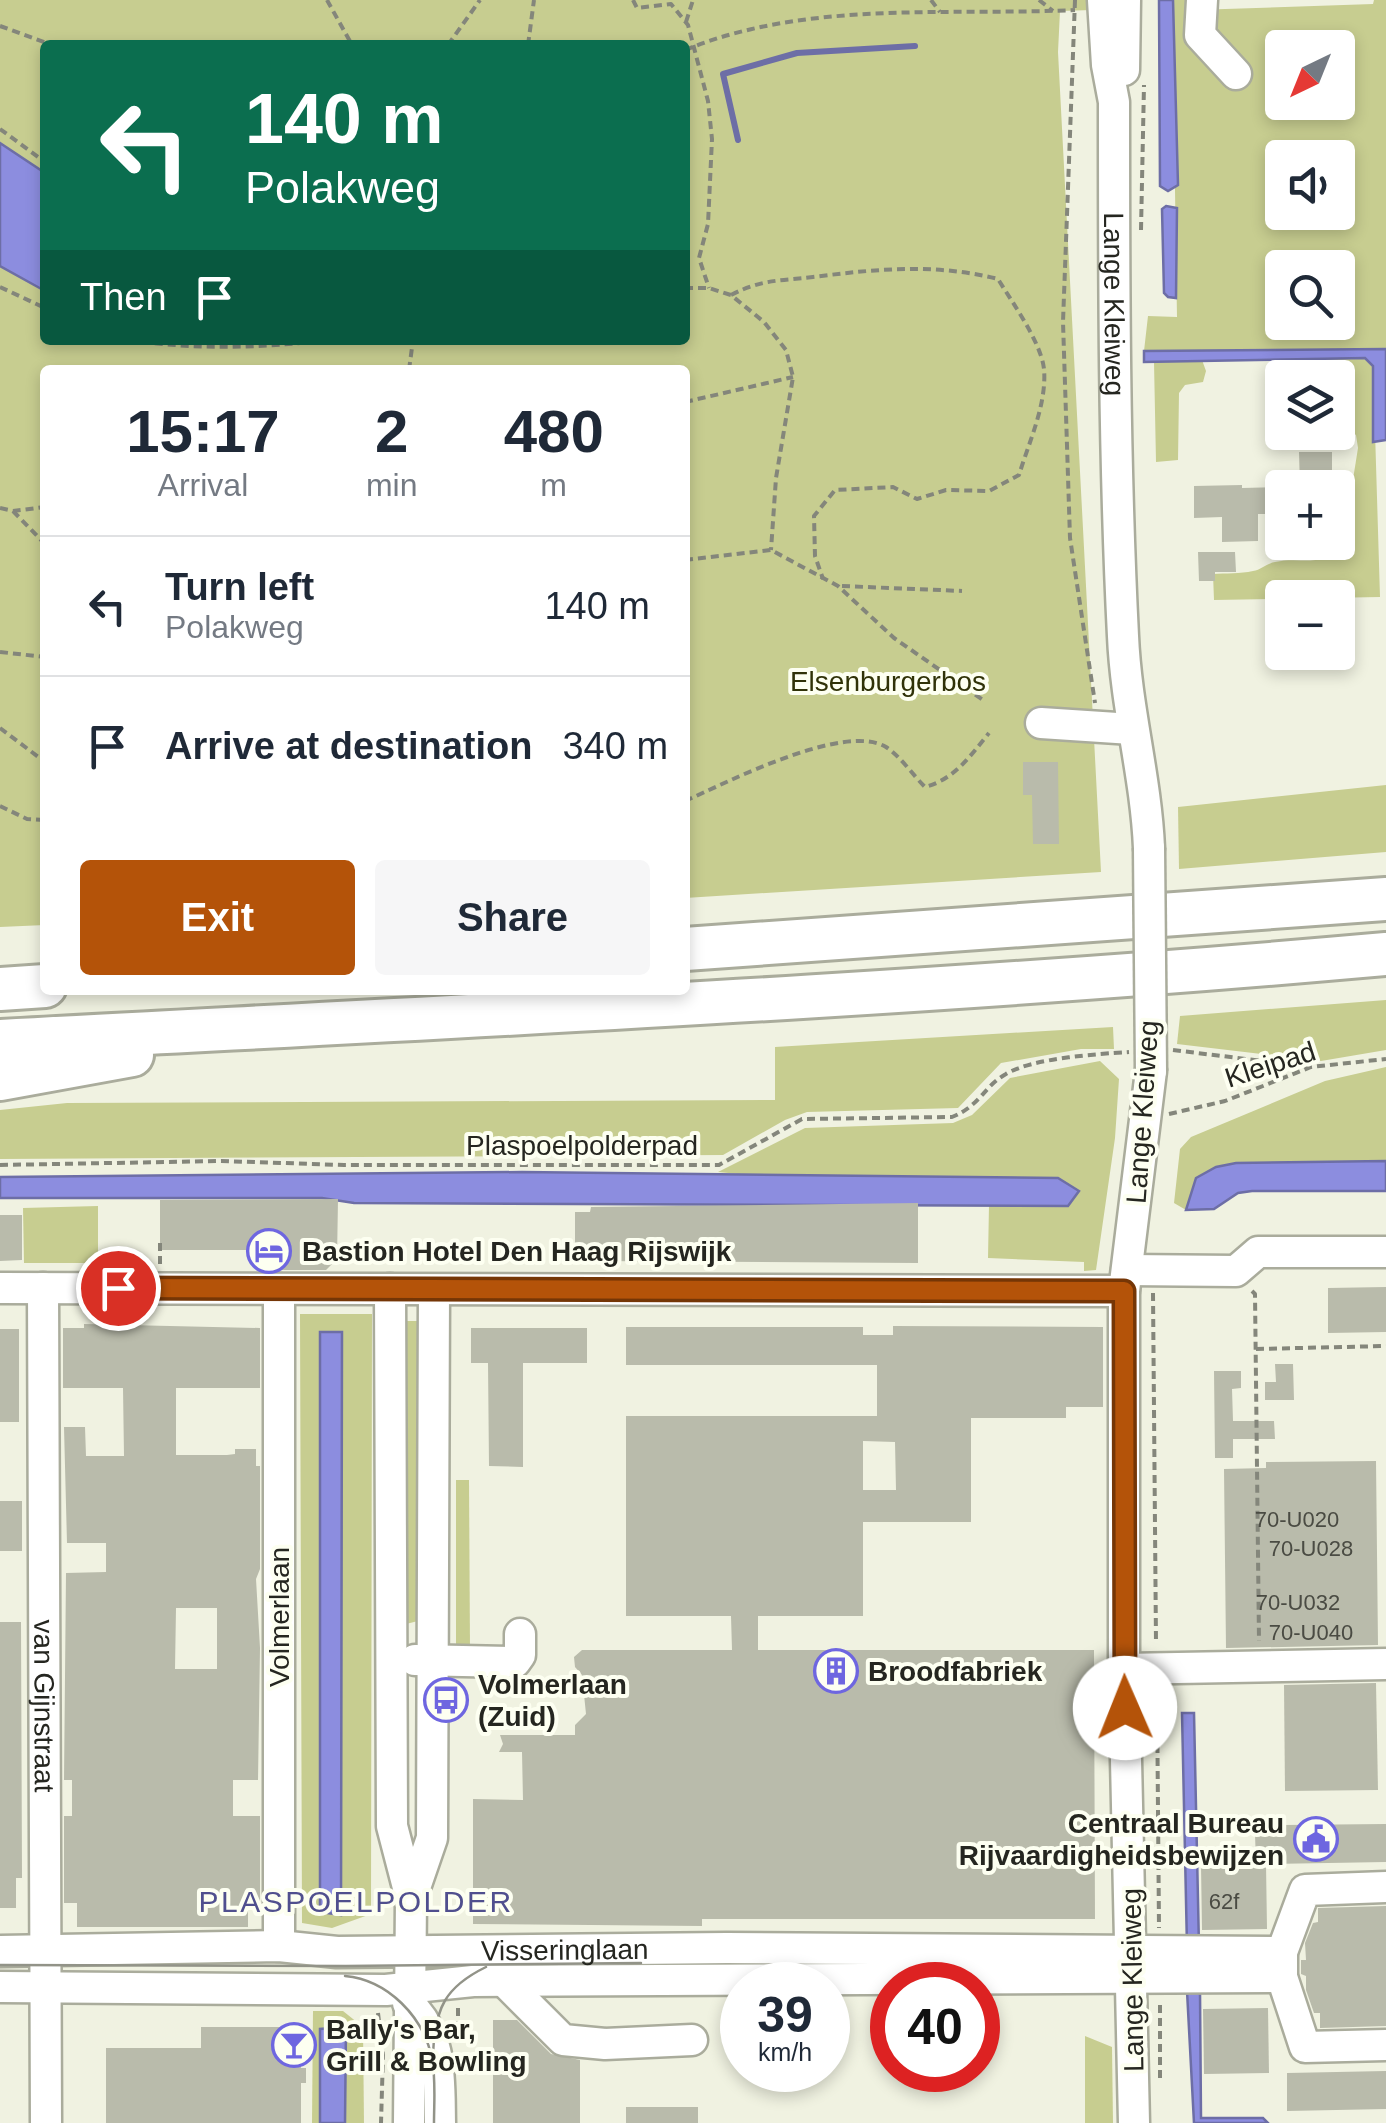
<!DOCTYPE html>
<meta charset="utf-8">
<style>
:root{--surface:#fff;--page:#f6f6f7;--text:#1f2937;--muted:#747a83;--line:#e0e1e3;--accent:#b45309}
body{margin:0;font-family:Arial,sans-serif;background:var(--page);color:var(--text);height:100vh;display:flex;flex-direction:column;font-size:38px;white-space:nowrap}
*{box-sizing:border-box;margin:0}
p{font-size:32px;color:var(--muted)}
.icon{flex:none;width:55px;height:55px;fill:none;stroke:currentColor;stroke-width:2;stroke-linecap:round;stroke-linejoin:round}
.map{position:relative;flex:1;overflow:hidden}
.side{position:absolute;left:40px;top:365px;width:650px;height:630px;display:flex;flex-direction:column;background:var(--surface);border-radius:10px;box-shadow:0 5px 15px #0003}
.side>*{flex:none}
.banner{position:absolute;left:40px;top:40px;width:650px;height:305px;border-radius:10px;box-shadow:0 5px 15px #0003;background:#0b6e4f;color:#fff;overflow:hidden}
.needle{width:65px;rotate:223deg}
.fabs{position:absolute;left:1265px;top:30px;display:grid;gap:20px}
.fabs a{display:grid;place-items:center;width:90px;height:90px;border-radius:10px;background:var(--surface);box-shadow:0 5px 15px #0003;font-size:50px}
.speed{position:absolute;left:720px;top:1962px;display:flex;gap:20px;font-size:50px;font-weight:700;text-align:center}
.speed>*{display:grid;place-content:center;width:130px;height:130px;border-radius:50%;background:var(--surface);box-shadow:0 5px 15px #0003;line-height:1}
.speed small{font-size:25px;font-weight:400}
.speed .limit{border:15px solid #d22;background:#fff;color:#111}
.pin{position:absolute;display:grid;place-items:center;width:85px;height:85px;color:#fff;margin:-42px;border:5px solid #fff;border-radius:50%;box-shadow:0 2px 10px #0007}
.me{position:absolute;width:110px;margin:-55px;rotate:359deg;stroke-linejoin:round;filter:drop-shadow(0 0 8px #0008)}
.turn{display:flex;align-items:center;gap:35px;height:210px;padding:0 40px;font-size:45px}
.turn .icon{width:130px;height:130px;stroke-width:2.5}
.turn b{display:block;font-size:70px;line-height:85px}
.then{display:flex;align-items:center;height:95px;padding:0 40px;background:#0003;gap:20px;font-size:38px}
.eta{display:flex;justify-content:space-evenly;align-items:center;height:170px;text-align:center}
.eta b{font-size:60px;font-weight:600;line-height:70px}
.button{display:flex;gap:20px;margin-top:auto;padding:20px 40px}
.button a{flex:1;height:115px;border-radius:10px;background:var(--accent);color:#fff;font-size:40px;font-weight:600;line-height:115px;text-align:center}
.button a+a{background:var(--page);color:var(--text)}
ul{padding:0;list-style:none}
li{display:flex;align-items:center;gap:30px;height:140px;padding:0 40px;border-top:2px solid var(--line)}
li div{flex:1}
li b{display:block;font-size:38px}
li em{font-style:normal}
.map>svg:first-child{display:block}
.green{fill:#c7cd90;fill-rule:evenodd}
.water{fill:#8c8ddf;stroke:#6d6ea6;stroke-width:2.5}
.lines{fill:none;stroke-linecap:round;stroke-linejoin:round}
.stream{stroke:#6d6ea6;stroke-width:6}
.building{fill:#b9bbab;fill-rule:evenodd}
.minor-casing{stroke:#aaac9c;stroke-width:35}
.highway-casing{stroke:#aaac9c;stroke-width:48}
.path{stroke:#84867b;stroke-width:4;stroke-dasharray:8 5;stroke-linecap:butt}
.minor{stroke:#fff;stroke-width:30}
.highway{stroke:#fff;stroke-width:42}
.tram{stroke:#929388;stroke-width:2.5}
.minor-bridge-casing{stroke:#aaac9c;stroke-width:35;stroke-linecap:butt}
.minor-bridge{stroke:#fff;stroke-width:30}
.route-casing{stroke:#753606;stroke-width:25}
.route{stroke:#b45309;stroke-width:18}
.labels{text-anchor:middle;stroke-width:8;stroke-linejoin:round;paint-order:stroke}
.number-label{font-size:22px;fill:#4a4b43}
.street-label{font-size:28px;fill:#252620;stroke:#fdfff1}
.park-label{font-size:28px;fill:#303208;stroke:#fdfff1}
.poi-label{font-size:28px;font-weight:bold;fill:#252620;stroke:#fdfff1;text-anchor:start}
.neighbourhood-label{font-size:30px;letter-spacing:2.5px;fill:#504f8e;stroke:#fdfff1}
</style>
<div class="map">
<svg width="1386" height="2123" viewBox="0 0 1386 2123">
<rect width="100%" height="100%" fill="#f0f2e1"/>
<g class="green">
<path d="M 0,0 L 1091,0 L 1092,10 L 1060,11 L 1058,52 L 1101,872 L 685,898 L 685,370 L 45,370 L 45,925 L 0,927 ZM 45,45 L 685,45 L 685,340 L 45,340 Z"/>
<path d="M 1172,0 L 1193,0 L 1194,10 L 1373,4 L 1374,0 L 1386,0 L 1386,349 L 1144,351 L 1148,316 L 1177,317 ZM 1282,48 L 1338,48 L 1338,102 L 1282,102 ZM 1282,158 L 1338,158 L 1338,212 L 1282,212 ZM 1282,268 L 1338,268 L 1338,322 L 1282,322 Z"/>
<path d="M 1323,358 L 1365,358 L 1373,365 L 1380,597 L 1214,600 L 1213,574 C 1226,573 1240,574 1253,571 C 1261,570 1267,563 1275,562 C 1305,555 1326,573 1344,536 L 1358,448 L 1356,435 L 1338,421 L 1338,378 L 1324,377 Z"/>
<polygon points="1202,360 1206,371 1203,382 1185,385 1179,393 1178,460 1156,462 1154,362"/>
<polygon points="1386,785 1386,852 1179,869 1178,807"/>
<polygon points="1386,1000 1386,1050 1321,1061 1177,1044 1180,1016"/>
<polygon points="1113,1027 1114,1049 1081,1049 1001,1063 958,1108 807,1112 785,1120 723,1155 0,1159 0,1110 67,1103 775,1100 775,1047"/>
<polygon points="1100,1061 1119,1079 1115,1138 1096,1270 1084,1271 1084,1262 988,1258 989,1205 1068,1206 718,1172 805,1128 953,1123 972,1115 1010,1078"/>
<polygon points="1386,1067 1386,1161 1236,1163 1196,1178 1186,1210 1174,1203 1180,1149 1191,1137 1325,1081"/>
<polygon points="98,1206 98,1263 24,1263 23,1208"/>
<path d="M 300,1314 L 372,1314 L 371,1914 L 332,1928 L 302,1923 ZM 341,1332 L 342,1333 L 341,1915 L 320,1912 L 320,1333 Z"/>
<polygon points="406,1321 418,1321 418,1621 406,1624"/>
<polygon points="456,1480 469,1480 470,1649 456,1645"/>
<polygon points="313,2011 343,2011 363,2027 364,2123 312,2123"/>
<polygon points="1085,2036 1112,2047 1113,2123 1085,2123"/>
</g>
<g class="water">
<polygon points="1159,0 1173,0 1178,185 1168,191 1160,186"/>
<polygon points="0,143 45,173 45,291 0,266"/>
<polygon points="1166,206 1177,208 1176,298 1168,297 1164,293 1162,209"/>
<polygon points="1386,349 1386,440 1373,442 1373,366 1365,358 1144,362 1144,351"/>
<polygon points="1386,1161 1386,1191 1252,1191 1238,1193 1214,1209 1186,1210 1196,1178 1216,1167 1236,1163"/>
<polygon points="522,1172 1058,1178 1079,1191 1068,1206 354,1203 322,1198 0,1198 0,1177"/>
<polygon points="320,1332 342,1332 341,1915 320,1912"/>
<polygon points="1182,1713 1194,1713 1199,1947 1187,1947"/>
<polygon points="1187,1991 1200,1991 1201,2118 1263,2118 1268,2123 1194,2123"/>
<polygon points="346,2027 345,2123 320,2123 320,2029"/>
</g>
<g class="lines">
<polyline class="stream" points="738,140 723,74 797,53 915,46"/>
</g>
<g class="building">
<polygon points="1353,397 1354,427 1338,428 1338,398"/>
<polygon points="1299,452 1332,452 1332,488 1300,488"/>
<polygon points="1242,485 1242,488 1282,487 1282,514 1258,514 1258,541 1222,542 1222,517 1194,518 1194,486"/>
<polygon points="1198,552 1235,552 1236,572 1215,572 1215,581 1199,581"/>
<polygon points="1023,762 1058,762 1059,844 1033,844 1032,795 1023,795"/>
<polygon points="338,1199 337,1259 326,1270 273,1270 273,1263 265,1263 252,1250 160,1250 160,1200"/>
<polygon points="918,1203 918,1263 591,1261 590,1250 575,1250 575,1212 590,1212 591,1207"/>
<polygon points="0,1215 22,1215 22,1260 0,1261"/>
<polygon points="1386,1287 1386,1332 1328,1333 1328,1288"/>
<path d="M 84,1324 L 260,1328 L 260,1388 L 176,1388 L 176,1455 L 227,1455 L 235,1454 L 235,1449 L 256,1449 L 256,1466 L 260,1466 L 260,1569 L 256,1579 L 260,1648 L 258,1780 L 233,1780 L 233,1816 L 260,1816 L 260,1903 L 248,1903 L 248,1927 L 77,1927 L 77,1903 L 64,1903 L 64,1816 L 72,1816 L 72,1780 L 64,1780 L 66,1573 L 106,1572 L 106,1543 L 67,1543 L 64,1427 L 85,1427 L 86,1456 L 124,1456 L 123,1388 L 63,1388 L 63,1328 L 84,1328 ZM 176,1608 L 217,1608 L 217,1669 L 175,1669 Z"/>
<path d="M 893,1326 L 1103,1327 L 1103,1407 L 1066,1407 L 1066,1418 L 971,1418 L 971,1522 L 863,1522 L 863,1616 L 758,1616 L 758,1650 L 1094,1650 L 1095,1919 L 702,1919 L 702,1926 L 473,1924 L 473,1799 L 523,1800 L 522,1752 L 499,1752 L 503,1744 L 500,1735 L 575,1735 L 575,1725 L 586,1714 L 582,1675 L 575,1667 L 574,1657 L 582,1650 L 732,1650 L 731,1616 L 626,1616 L 626,1416 L 877,1416 L 877,1365 L 626,1365 L 626,1327 L 863,1327 L 863,1335 L 893,1335 ZM 863,1441 L 895,1442 L 896,1490 L 863,1490 Z"/>
<polygon points="471,1328 587,1328 587,1363 523,1363 523,1467 489,1466 488,1363 471,1363"/>
<rect x="0" y="1329" width="19" height="93"/>
<polygon points="1275,1364 1293,1364 1294,1400 1265,1400 1265,1382 1276,1382"/>
<polygon points="1214,1371 1241,1371 1241,1388 1232,1389 1233,1421 1274,1421 1275,1439 1233,1439 1233,1458 1215,1458"/>
<polygon points="1376,1461 1378,1645 1226,1648 1224,1469 1266,1468 1266,1462"/>
<rect x="0" y="1501" width="22" height="50"/>
<polygon points="0,1622 21,1622 22,1878 16,1878 16,1908 0,1908"/>
<polygon points="1376,1683 1378,1790 1285,1791 1284,1685"/>
<polygon points="1386,1824 1386,1862 1266,1864 1267,1929 1202,1930 1201,1865 1256,1864 1255,1834 1282,1834 1282,1825"/>
<polygon points="1386,1906 1386,2026 1320,2028 1320,2013 1314,2013 1306,1990 1306,1976 1301,1974 1301,1960 1306,1960 1305,1943 1313,1923 1318,1922 1318,1908"/>
<polygon points="1268,2008 1269,2073 1204,2074 1203,2009"/>
<polygon points="493,2020 517,2020 551,2054 580,2060 580,2123 493,2123"/>
<polygon points="201,2027 301,2027 301,2068 306,2068 306,2083 301,2083 301,2123 106,2123 106,2048 201,2048"/>
<polygon points="1386,2071 1386,2109 1287,2111 1287,2073"/>
<rect x="626" y="2107" width="72" height="16"/>
</g>
<g class="lines">
<g class="minor-casing">
<g id="minor">
<path id="s1" d="M 1103,0 L 1107,65 L 1114,102 C 1114,280 1114,458 1123,636 C 1126,708 1146,777 1149,848"/>
<polyline points="1202,0 1200,35 1236,74"/>
<polyline points="1124,70 1125,0"/>
<polyline points="1041,723 1132,729"/>
<polyline points="1127,1270 1236,1271 1258,1252 1386,1252"/>
<polyline points="0,1288 1124,1291"/>
<path id="s2" d="M 43,1288 L 46,2123"/>
<polyline points="279,1289 279,1946"/>
<polyline points="390,1289 392,1826 411,1899 409,2123"/>
<polyline points="415,1660 515,1662 520,1655 520,1634"/>
<polyline points="1124,1669 1386,1664"/>
<polyline points="1386,1887 1305,1890 1282,1952 1282,1977 1305,2047 1386,2045"/>
<polyline points="411,1899 432,1838 434,1290"/>
<path id="s3" d="M 0,1951 L 279,1946 L 337,1952 L 727,1948 L 1282,1952"/>
<polyline points="504,1981 563,2040 605,2044 692,2040"/>
<polyline points="0,1987 386,1990 473,1981 1282,1977"/>
<path d="M 408,2003 C 443,2034 439,2081 440,2123"/>
<polyline points="1134,2123 1124,1669 1124,1291 1151,1071"/>
</g>
</g>
<g class="highway-casing">
<g id="highway">
<polyline points="685,949 1386,899"/>
<polyline points="0,989 45,986"/>
<path d="M 0,1041 C 462,1016 925,995 1386,954"/>
<polyline points="0,1079 132,1055"/>
</g>
</g>
<g class="path">
<polyline points="327,0 352,45"/>
<polyline points="633,0 637,8 671,4 688,25 708,101 712,139 708,224 699,258 709,288"/>
<polyline points="931,0 940,12"/>
<polyline points="1039,0 1053,11"/>
<polyline points="1075,0 1063,322 1070,538 1095,703"/>
<polyline points="686,22 693,0"/>
<polyline points="0,26 52,45"/>
<polyline points="448,45 480,0"/>
<polyline points="528,45 534,0"/>
<path d="M 685,50 C 807,0 945,16 1075,10"/>
<polyline points="0,129 45,162"/>
<polyline points="1141,230 1144,85"/>
<polyline points="0,287 45,308"/>
<polyline points="685,288 709,288 731,295 764,322 786,350 793,377 776,478 771,550"/>
<path d="M 731,295 C 762,279 780,281 813,277 C 877,269 934,263 998,279 C 1012,302 1041,342 1044,369 C 1047,404 1029,442 1019,475 L 989,491 L 946,490 L 917,499 L 893,487 L 835,490 L 814,516 L 815,556 L 823,579"/>
<path d="M 129,340 C 197,350 261,348 329,340"/>
<polyline points="409,370 413,340"/>
<polyline points="685,402 793,377"/>
<polyline points="0,508 13,511 45,507"/>
<polyline points="13,511 45,544"/>
<polyline points="685,560 771,550 838,586 894,638 983,700"/>
<polyline points="842,586 962,591"/>
<polyline points="0,652 45,657"/>
<polyline points="0,728 45,762"/>
<path d="M 685,801 C 728,782 844,722 886,747 C 900,756 913,775 925,787 C 955,779 970,756 989,733"/>
<polyline points="0,806 27,819 45,820"/>
<polyline points="1173,1050 1311,1067"/>
<polyline points="1169,1114 1225,1101 1311,1067 1386,1059"/>
<path d="M 0,1165 L 221,1161 L 344,1165 L 719,1165 L 802,1119 L 952,1117 C 980,1106 984,1086 1006,1074 C 1032,1058 1098,1054 1129,1052"/>
<polyline points="160,1264 160,1242"/>
<polyline points="1252,1291 1255,1294 1259,1641"/>
<polyline points="1153,1293 1156,1643"/>
<polyline points="1256,1349 1386,1346"/>
<polyline points="1157,1693 1159,1928"/>
<polyline points="458,2008 458,2039"/>
<polyline points="378,2013 383,2055 381,2123"/>
<polyline points="1160,2078 1160,2003"/>
</g>
<use href="#minor" class="minor"/>
<use href="#highway" class="highway"/>
<g class="tram">
<polyline points="0,1965 346,1966 641,1963"/>
<path d="M 345,1976 C 388,1980 424,2017 432,2059 C 436,2079 434,2102 434,2123"/>
<path d="M 433,2054 C 435,2008 445,1987 486,1967"/>
</g>
<g class="minor-bridge-casing">
<polyline id="minor-bridge" points="1149,848 1151,1071"/>
</g>
<use href="#minor-bridge" class="minor-bridge"/>
</g>
<g class="lines">
<g class="route-casing">
<polyline id="route" points="118,1288 1124,1291 1125,1708"/>
</g>
<use href="#route" class="route"/>
</g>
<defs>
<g id="hotel-ring" transform="scale(2.25)"><circle r="9.5" fill="#fdfff1" stroke="#6e66e0" stroke-width="1.5"/><path d="M-6-4.5h1.5V1H6V5H4.5V3h-9V5H-6ZM-4 0a1.8 1.8 0 1 1 3.6 0ZM.5 0V-2.5h3Q6-2.5 6 0Z" fill="#6e66e0"/></g>
<g id="building-ring" transform="scale(2.25)"><circle r="9.5" fill="#fdfff1" stroke="#6e66e0" stroke-width="1.5"/><path d="M-4-6H4V6H1V3H-1V6H-4ZM-2.5-4.3h1.7v1.8h-1.7ZM.8-4.3h1.7v1.8H.8ZM-2.5-1h1.7V.8h-1.7ZM.8-1h1.7V.8H.8Z" fill="#6e66e0"/></g>
<g id="bus-ring" transform="scale(2.25)"><circle r="9.5" fill="#fdfff1" stroke="#6e66e0" stroke-width="1.5"/><path d="M-5-6H5V4H4V6H2V4H-2V6H-4V4H-5ZM-3.5-4V0h7V-4ZM-3.5 1.2v1.5H-2V1.2ZM2 1.2v1.5H3.5V1.2Z" fill="#6e66e0"/></g>
<g id="civic-ring" transform="scale(2.25)"><circle r="9.5" fill="#fdfff1" stroke="#6e66e0" stroke-width="1.5"/><path d="M-.6-6.5H3V-4.5H.6V-3L4-1V1h2V6H-6V1h2V-1L-.6-3ZM-1.2 2.5V6h2.4V2.5Z" fill="#6e66e0"/></g>
<g id="bar-ring" transform="scale(2.25)"><circle r="9.5" fill="#fdfff1" stroke="#6e66e0" stroke-width="1.5"/><path d="M-6-5H6L.8 .8V4.5H3.5V6h-7V4.5H-.8V.8Z" fill="#6e66e0"/></g>
</defs>
<g fill-rule="evenodd">
<use href="#hotel-ring" x="269" y="1251"/>
<use href="#building-ring" x="836" y="1671"/>
<use href="#bus-ring" x="446" y="1700"/>
<use href="#civic-ring" x="1316" y="1839"/>
<use href="#bar-ring" x="294" y="2045"/>
</g>
<g class="labels">
<g class="number-label">
<text x="1297" y="1527">70-U020</text>
<text x="1311" y="1556">70-U028</text>
<text x="1298" y="1610">70-U032</text>
<text x="1311" y="1640">70-U040</text>
<text x="1224" y="1909">62f</text>
</g>
<g class="street-label">
<text dy="10" stroke="none"><textPath href="#s1" startOffset="305">Lange Kleiweg</textPath></text>
<text transform="translate(1270 1064) rotate(-18)" y="10">Kleipad</text>
<text transform="translate(1142 1112) rotate(-86)" y="10">Lange Kleiweg</text>
<text x="582" y="1155">Plaspoelpolderpad</text>
<text transform="translate(279 1617) rotate(-90)" y="10">Volmerlaan</text>
<text dy="10" stroke="none"><textPath href="#s2" startOffset="418">van Gijnstraat</textPath></text>
<text dy="10" stroke="none"><textPath href="#s3" startOffset="565">Visseringlaan</textPath></text>
<text transform="translate(1132 1980) rotate(-91)" y="10">Lange Kleiweg</text>
</g>
<g class="park-label">
<text x="888" y="691">Elsenburgerbos</text>
</g>
<g class="poi-label">
<text x="302" y="1261">Bastion Hotel Den Haag Rijswijk</text>
<text x="868" y="1681">Broodfabriek</text>
<text x="478" y="1694">Volmerlaan<tspan x="478" dy="32">(Zuid)</tspan></text>
<text x="1284" y="1833" text-anchor="end">Centraal Bureau<tspan x="1284" dy="32">Rijvaardigheidsbewijzen</tspan></text>
<text x="326" y="2039">Bally's Bar,<tspan x="326" dy="32">Grill &amp; Bowling</tspan></text>
</g>
<g class="neighbourhood-label">
<text x="356" y="1912">PLASPOELPOLDER</text>
</g>
</g>
</svg>
<div class="fabs">
<a><svg class="needle" viewBox="-14 -14 28 28"><path d="M0-13l5 13h-10z" fill="#e53935"/><path d="M0 13l5-13h-10z" fill="#747a83"/></svg></a>
<a><svg class="icon" aria-label="sound" viewBox="0 0 24 24"><path d="M4 9h4l5-4v14l-5-4H4zM17 9q2 3 0 6"/></svg></a>
<a><svg class="icon" aria-label="search" viewBox="0 0 24 24"><circle cx="10" cy="10" r="6"/><path d="M15 15l6 6"/></svg></a>
<a><svg class="icon" aria-label="layers" viewBox="0 0 24 24"><path d="M12 4l9 5-9 5-9-5zM3 14l9 5 9-5"/></svg></a>
<a>+</a>
<a>−</a>
</div>
<div class="speed"><div>39<small>km/h</small></div><div class="limit">40</div></div>
<div class="pin" style="left:118px;top:1288px;background:#d93025"><svg class="icon" aria-label="arrive" viewBox="0 0 24 24"><path d="M6 21V4h12l-3 4 3 4H6"/></svg></div>
<svg class="me" style="left:1125px;top:1708px" viewBox="-20 -20 40 40"><circle r="19" fill="#fff"/><path d="M0-13L10 11 0 6-10 11z" fill="#b45309"/></svg>
<div class="banner">
<div class="turn"><svg class="icon" aria-label="left" viewBox="0 0 24 24"><path d="M17 20v-9H6M10 6l-5 5 5 5"/></svg><div><b>140 m</b>Polakweg</div></div>
<div class="then">Then<svg class="icon" aria-label="arrive" viewBox="0 0 24 24"><path d="M6 21V4h12l-3 4 3 4H6"/></svg></div>
</div>
<section class="side">
<div class="eta">
<div><b>15:17</b><p>Arrival</p></div>
<div><b>2</b><p>min</p></div>
<div><b>480</b><p>m</p></div>
</div>
<ul>
<li><svg class="icon" aria-label="left" viewBox="0 0 24 24"><path d="M17 20v-9H6M10 6l-5 5 5 5"/></svg><div><b>Turn left</b><p>Polakweg</p></div><em>140 m</em></li>
<li><svg class="icon" aria-label="arrive" viewBox="0 0 24 24"><path d="M6 21V4h12l-3 4 3 4H6"/></svg><div><b>Arrive at destination</b></div><em>340 m</em></li>
</ul>
<div class="button"><a>Exit</a><a>Share</a></div>
</section>
</div>
